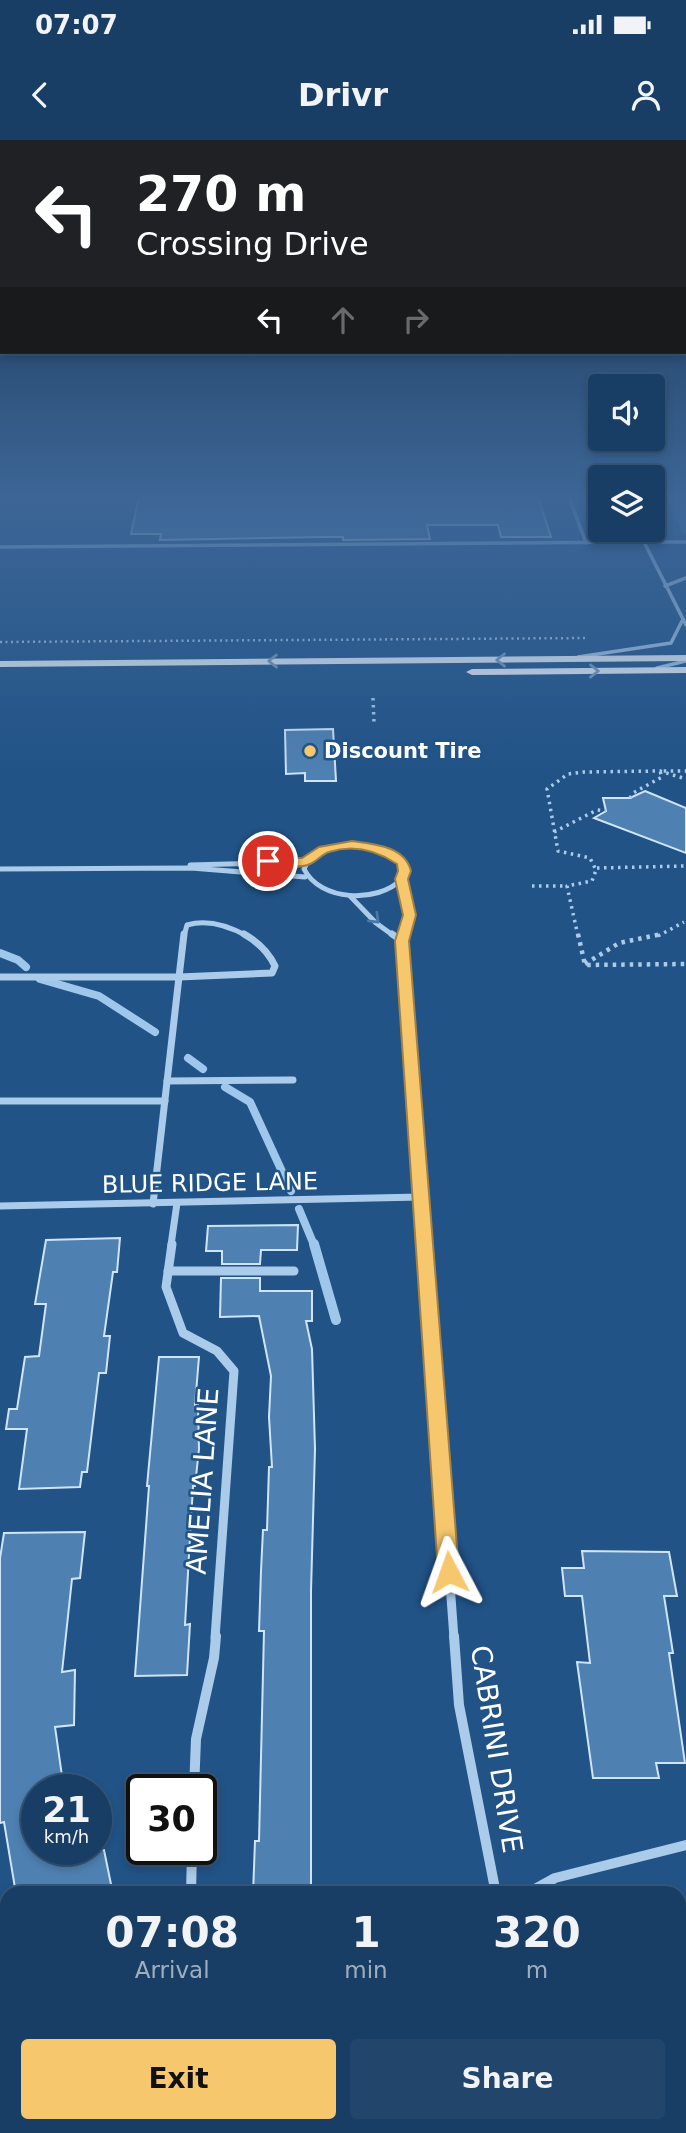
<!DOCTYPE html>
<style>
:root{--surface:#193e65;--page:#22456b;--text:#f1f3f6;--muted:#9faebf;--line:#375779;--accent:#f7c76d}
body{margin:0;font-family:"DejaVu Sans",sans-serif;background:var(--page);color:var(--text);height:100vh;display:flex;flex-direction:column;font-size:26px;white-space:nowrap}
*{box-sizing:border-box;margin:0}
p{font-size:23px;color:var(--muted)}
.icon{flex:none;width:38px;height:38px;fill:none;stroke:currentColor;stroke-width:2;stroke-linecap:round;stroke-linejoin:round}
.map{position:relative;flex:1;overflow:hidden}
.sheet{position:absolute;left:0px;top:1746px;width:686px;height:247px;display:flex;flex-direction:column;background:var(--surface);border-radius:21px 21px 0 0;box-shadow:0 4px 10px #0003,0 0 0 2px var(--line)}
.sheet>*{flex:none}
.banner{position:absolute;left:0px;top:0px;width:686px;height:214px;box-shadow:0 4px 10px #0003,0 0 0 2px var(--line);background:#202124;color:#fff;overflow:hidden}
.buttons{position:absolute;left:588px;top:234px;display:grid;gap:14px}
.buttons a{display:grid;place-items:center;width:77px;height:77px;border-radius:7px;background:var(--surface);box-shadow:0 4px 10px #0003,0 0 0 2px var(--line);font-size:35px}
.speed{position:absolute;left:21px;top:1634px;display:flex;gap:14px;font-size:35px;font-weight:700;text-align:center}
.speed>*{display:grid;place-content:center;width:91px;height:91px;border-radius:50%;background:var(--surface);box-shadow:0 4px 10px #0003,0 0 0 2px var(--line);line-height:1}
.speed small{font-size:18px;font-weight:400}
.speed .limit{border:4px solid #111;border-radius:10px;background:#fff;color:#111}
.pin{position:absolute;display:grid;place-items:center;width:60px;height:60px;color:#fff;margin:-30px;border:4px solid #fff;border-radius:50%;box-shadow:0 2px 7px #0007}
.me{position:absolute;width:77px;margin:-38px;rotate:356deg;stroke-linejoin:round;filter:drop-shadow(0 0 5px #0008)}
.turn{display:flex;align-items:center;gap:24px;height:147px;padding:0 21px;font-size:32px}
.turn .icon{width:91px;height:91px;stroke-width:2.5}
.turn b{display:block;font-size:49px;line-height:60px}
.lanes{display:flex;align-items:center;height:66px;padding:0 21px;background:#0003;justify-content:center;gap:35px;direction:ltr}
.lanes .off{opacity:.35}
.eta{display:flex;justify-content:space-evenly;align-items:center;height:119px;text-align:center}
.eta b{font-size:42px;font-weight:700;line-height:49px}
.cta{display:flex;gap:14px;margin-top:auto;padding:14px 21px}
.cta a{flex:1;height:80px;border-radius:7px;background:var(--accent);color:#111;font-size:28px;font-weight:700;line-height:80px;text-align:center}
.cta a+a{background:var(--page);color:var(--text)}
.status{display:flex;justify-content:space-between;align-items:center;height:49px;padding:0 35px;background:var(--surface);direction:ltr}
.status svg{height:19px;fill:currentColor}
header{display:flex;justify-content:space-between;align-items:center;height:91px;padding:0 21px;background:var(--surface);font-size:32px;font-weight:700}
.map>svg:first-child{display:block}
.green{fill:#356ea4}
.lines{fill:none;stroke-linecap:round;stroke-linejoin:round}
.stream-far1{stroke:#9fc7eb;stroke-width:8}
.stream{stroke:#9fc7eb;stroke-width:10}
.canal{fill:#52769a;fill-rule:evenodd}
.building{fill:#4e80b2;stroke:#d0e4f7;stroke-width:2}
.path-far2{stroke:#abcbea;stroke-width:2.5;stroke-dasharray:2 3.5;stroke-linecap:butt}
.path-far1{stroke:#abcbea;stroke-width:3.5;stroke-dasharray:2.5 4.5;stroke-linecap:butt}
.path{stroke:#abcbea;stroke-width:4.5;stroke-dasharray:3.5 5;stroke-linecap:butt}
.lane{stroke:#abcbea;stroke-width:3.5}
.street-far3{stroke:#abcbea;stroke-width:5}
.street-far2{stroke:#abcbea;stroke-width:7}
.street-far1{stroke:#abcbea;stroke-width:9}
.street{stroke:#abcbea;stroke-width:10}
.primary{fill:#eff6fe;fill-rule:evenodd}
.oneway{stroke:#7e9cbd}
.oneway2{stroke:#4a77a5}
.route{fill:#f7c76d;stroke:#a18147;stroke-width:2}
.poi-dot{fill:#f7c76d;stroke:#215387;stroke-width:2.5}
.labels{text-anchor:middle;stroke-width:5;stroke-linejoin:round;paint-order:stroke}
.far-poi-label{font-size:21px;font-weight:bold;fill:#fff;stroke:#215387;text-anchor:start}
.street-label{font-size:24px;fill:#fff;stroke:#215387}
.near-street-label{font-size:28px;fill:#fff;stroke:#215387}
</style>
<div class="status"><b>07:07</b><svg viewBox="0 0 49 12"><path d="M0 12V9h3v3zM5 12V6h3v6zM10 12V3h3v9zM15 12V0h3v12zM26 1h20v11H26zM47 4h2v5h-2z"/></svg></div>
<header><svg class="icon" aria-label="back" viewBox="0 0 24 24"><path d="M15 5l-7 7 7 7"/></svg>Drivr<svg class="icon" aria-label="person" viewBox="0 0 24 24"><circle cx="12" cy="8" r="4"/><path d="M4 21q1-7 8-7t8 7"/></svg></header>
<div class="map">
<svg width="686" height="1993" viewBox="0 0 686 1993">
<rect width="100%" height="100%" fill="#215387"/>
<polygon class="green" points="657,357 686,357 686,394 683,394 671,364"/>
<g class="lines">
<g class="stream-far1">
<polyline points="0,813 18,820 26,827"/>
<polyline points="40,839 99,856 155,892"/>
<polyline points="188,918 203,929"/>
<polyline points="225,947 250,962 291,1051"/>
<polyline points="299,1069 314,1105"/>
</g>
<polyline class="stream" points="314,1104 336,1180"/>
<polygon class="canal" points="669,357 684,357 686,375 681,373"/>
</g>
<g class="building">
<polygon points="139,357 538,357 551,397 501,397 498,385 427,385 430,399 343,400 343,397 322,397 160,400 161,394 131,394"/>
<polygon points="333,589 336,641 305,641 305,633 286,634 285,590"/>
<polygon points="645,651 686,668 686,713 594,678 606,671 603,658 630,658"/>
<polygon points="298,1085 297,1110 261,1110 260,1124 222,1124 222,1111 206,1111 208,1086"/>
<polygon points="120,1098 117,1132 113,1132 104,1196 110,1196 106,1233 99,1233 87,1332 82,1332 80,1347 19,1349 27,1289 6,1289 9,1269 17,1269 25,1217 39,1216 46,1164 35,1164 46,1100"/>
<polygon points="221,1138 260,1138 260,1151 312,1151 312,1181 306,1181 312,1209 315,1309 311,1451 311,1754 253,1754 255,1701 259,1701 264,1491 259,1491 261,1431 263,1390 267,1390 269,1327 272,1327 269,1277 271,1236 259,1176 220,1177"/>
<polygon points="159,1217 199,1217 195,1265 198,1265 199,1309 195,1346 193,1346 185,1485 190,1484 187,1535 135,1536 149,1346 147,1346"/>
<polygon points="85,1392 80,1438 72,1439 62,1532 75,1530 74,1585 55,1587 64,1650 37,1650 37,1710 104,1710 113,1754 16,1754 4,1682 0,1683 0,1418 4,1393"/>
<polygon points="582,1411 669,1412 677,1456 664,1456 673,1513 669,1513 685,1623 656,1623 659,1638 593,1638 577,1522 590,1523 582,1456 565,1456 562,1428 584,1428"/>
</g>
<g class="lines">
<polyline class="path-far2" points="0,502 587,498"/>
<g class="path-far1">
<polyline points="373,558 374,583"/>
<polyline points="630,658 633,653 662,637 660,631 686,631"/>
<polyline points="554,692 597,670 606,671"/>
<polyline points="597,728 686,726"/>
<polyline points="532,746 567,746"/>
<polyline points="578,796 567,746 592,741 596,730 590,718 558,711 547,649 568,634 584,632 660,631 686,639"/>
<polyline points="658,796 684,782"/>
</g>
<g class="path">
<polyline points="578,794 585,825 686,824"/>
<polyline points="585,824 619,803 662,794"/>
</g>
<g class="lane">
<polyline points="569,357 586,403"/>
<polyline points="644,402 686,402"/>
<polyline points="0,407 644,402 686,485"/>
<polyline points="665,446 686,438"/>
<polyline points="578,517 671,503 682,481"/>
<polyline points="657,528 686,521"/>
</g>
<g class="street-far3">
<path d="M 352,704 C 371,706 393,707 404,725 L 402,739 C 377,764 320,761 304,729 C 312,708 333,708 352,704 Z"/>
<polyline points="190,725 305,722"/>
<polyline points="0,729 191,728 305,737"/>
<polyline points="401,739 409,775 403,796"/>
<polyline points="350,756 376,783 394,796"/>
<path d="M 184,796 L 187,785 C 207,779 229,786 247,796"/>
</g>
<g class="street-far2">
<path d="M 184,794 L 179,837 L 272,833 L 275,826 C 268,811 258,802 244,794"/>
<polyline points="392,794 402,801"/>
<polyline points="404,794 402,801 425,1105"/>
<polyline points="0,837 179,837 153,1064"/>
<polyline points="167,941 293,940"/>
<polyline points="0,961 165,961"/>
<polyline points="0,1066 421,1057"/>
<polyline points="171,1105 177,1063"/>
</g>
<g class="street-far1">
<polyline points="172,1104 166,1147 183,1193 217,1211 234,1231 215,1498"/>
<polyline points="425,1104 454,1498"/>
<polyline points="168,1131 294,1131"/>
</g>
<g class="street">
<polyline points="454,1496 459,1565 496,1754"/>
<polyline points="194,1650 196,1599 214,1518 216,1496"/>
<polyline points="191,1754 192,1710"/>
<polyline points="526,1754 555,1738 686,1705"/>
<polyline points="233,1986 236,1993"/>
<polyline points="594,1986 596,1993"/>
<polyline points="19,1993 33,1986"/>
</g>
<g class="primary">
<polygon points="686,515 686,521 0,527 0,521"/>
<polygon points="686,527 686,533 472,535 466,532 472,529"/>
</g>
</g>
<defs><path id="oneway-chevron" d="M-2-3.5L2.5 0L-2 3.5" fill="none" stroke-width="1.6" stroke-linecap="round" stroke-linejoin="round" transform="scale(1.75)"/></defs>
<g class="oneway">
<use href="#oneway-chevron" transform="translate(501 520) rotate(180)"/>
<use href="#oneway-chevron" transform="translate(273 521) rotate(180)"/>
<use href="#oneway-chevron" transform="translate(594 531)"/>
</g>
<use class="oneway2" href="#oneway-chevron" transform="translate(375 779) rotate(45)"/>
<linearGradient id="sky" x2="0" y2="1"><stop stop-color="#122e4a"/><stop offset="0.56" stop-color="#3d6696"/><stop offset="1" stop-color="#3d6696" stop-opacity="0"/></linearGradient>
<rect width="686" height="636" fill="url(#sky)"/>
<path class="route" d="M 352,701 C 374,704 405,706 411,731 L 408,739 L 416,775 L 409,801 L 459,1432 L 456,1438 L 449,1440 L 441,1438 L 438,1432 L 395,801 L 403,775 L 395,739 L 398,731 L 397,724 C 376,710 354,704 329,712 C 322,714 317,721 310,724 C 300,729 270,727 262,721 L 268,717 L 302,718 L 319,707 Z"/>
<circle class="poi-dot" cx="310" cy="611" r="7"/>
<g class="labels">
<g class="far-poi-label">
<text x="324" y="618">Discount Tire</text>
</g>
<g class="street-label">
<text transform="translate(210 1043) rotate(-1)" y="8">BLUE RIDGE LANE</text>
</g>
<g class="near-street-label">
<text transform="translate(202 1341) rotate(-86)" y="10">AMELIA LANE</text>
<text transform="translate(497 1609) rotate(81)" y="10">CABRINI DRIVE</text>
</g>
</g>
</svg>
<div class="buttons">
<a><svg class="icon" aria-label="sound" viewBox="0 0 24 24"><path d="M4 9h4l5-4v14l-5-4H4zM17 9q2 3 0 6"/></svg></a>
<a><svg class="icon" aria-label="layers" viewBox="0 0 24 24"><path d="M12 4l9 5-9 5-9-5zM3 14l9 5 9-5"/></svg></a>
</div>
<div class="speed"><div>21<small>km/h</small></div><div class="limit">30</div></div>
<div class="pin" style="left:268px;top:721px;background:#d93025"><svg class="icon" aria-label="arrive" viewBox="0 0 24 24"><path d="M6 21V4h12l-3 4 3 4H6"/></svg></div>
<svg class="me" style="left:449px;top:1432px" viewBox="-20 -20 40 40"><path d="M0-17L14 15 0 8-14 15z" fill="#f7c76d" stroke="#fff" stroke-width="4"/></svg>
<div class="banner">
<div class="turn"><svg class="icon" aria-label="left" viewBox="0 0 24 24"><path d="M17 20v-9H6M10 6l-5 5 5 5"/></svg><div><b>270 m</b>Crossing Drive</div></div>
<div class="lanes"><svg class="icon" aria-label="left" viewBox="0 0 24 24"><path d="M17 20v-9H6M10 6l-5 5 5 5"/></svg><svg class="icon off" aria-label="ahead" viewBox="0 0 24 24"><path d="M12 20V5M6 11l6-6 6 6"/></svg><svg class="icon off" aria-label="right" viewBox="0 0 24 24"><path d="M7 20v-9h11M14 6l5 5-5 5"/></svg></div>
</div>
<section class="sheet">
<div class="eta">
<div><b>07:08</b><p>Arrival</p></div>
<div><b>1</b><p>min</p></div>
<div><b>320</b><p>m</p></div>
</div>
<div class="cta"><a>Exit</a><a>Share</a></div>
</section>
</div>
